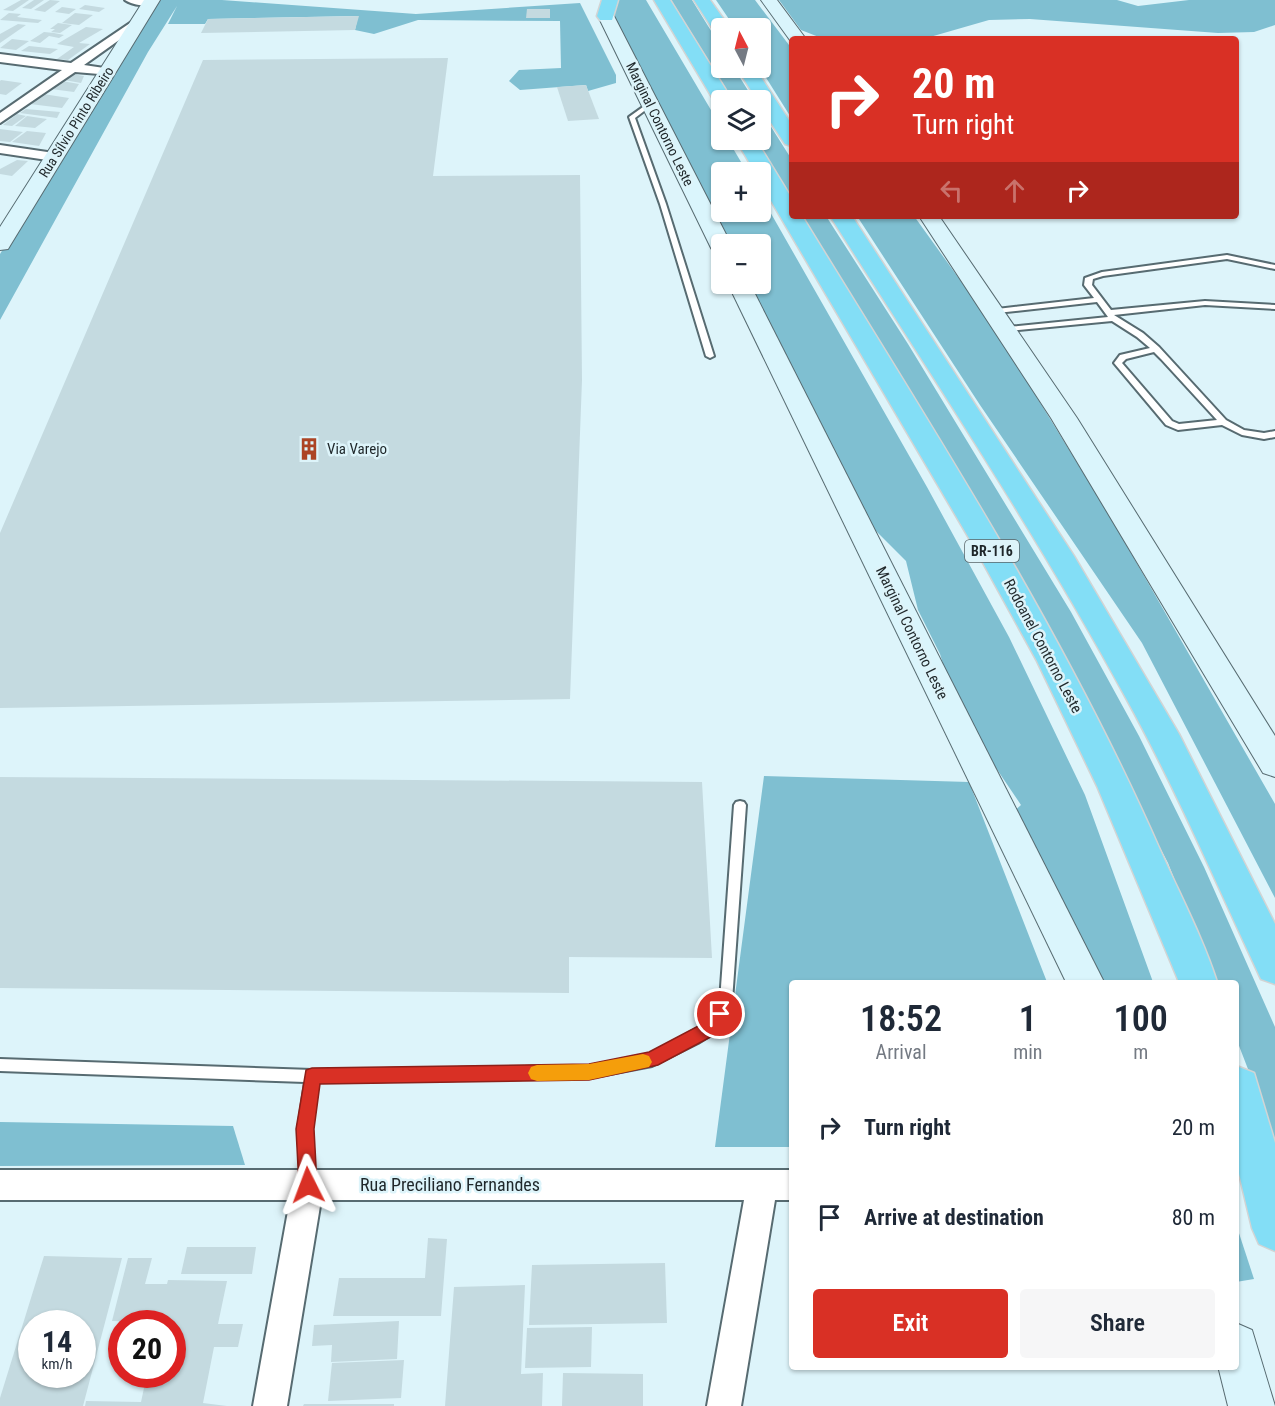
<!DOCTYPE html>
<meta charset="utf-8">
<style>
:root{--surface:#fff;--page:#f6f6f7;--text:#1f2937;--muted:#747a83;--accent:#d93025}
body{margin:0;font-family:"Roboto Condensed",sans-serif;background:var(--page);color:var(--text);height:100vh;display:flex;flex-direction:column;font-size:22px;white-space:nowrap}
*{box-sizing:border-box;margin:0}
p{font-size:20px;color:var(--muted)}
.icon{flex:none;width:33px;height:33px;fill:none;stroke:currentColor;stroke-width:2;stroke-linecap:round;stroke-linejoin:round}
.map{position:relative;flex:1;overflow:hidden}
.sheet{position:absolute;left:789px;top:980px;width:450px;height:390px;display:flex;flex-direction:column;background:var(--surface);border-radius:6px;box-shadow:0 2px 4px #0004}
.sheet>*{flex:none}
.guide{position:absolute;left:789px;top:36px;width:450px;height:183px;border-radius:6px;box-shadow:0 2px 4px #0004;background:#d93025;color:#fff;overflow:hidden}
.needle{width:39px;rotate:353deg}
.tools{position:absolute;left:711px;top:18px;display:grid;gap:12px}
.tools a{display:grid;place-items:center;width:60px;height:60px;border-radius:6px;background:var(--surface);box-shadow:0 2px 4px #0004;font-size:30px}
.speed{position:absolute;left:18px;top:1310px;display:flex;gap:12px;font-size:30px;font-weight:700;text-align:center}
.speed>*{display:grid;place-content:center;width:78px;height:78px;border-radius:50%;background:var(--surface);box-shadow:0 2px 4px #0004;line-height:1}
.speed small{font-size:15px;font-weight:400}
.speed .limit{border:9px solid #d22;background:#fff;color:#111}
.pin{position:absolute;display:grid;place-items:center;width:51px;height:51px;color:#fff;margin:-26px;border:3px solid #fff;border-radius:50%;box-shadow:0 2px 6px #0007}
.me{position:absolute;width:66px;margin:-33px;rotate:357deg;stroke-linejoin:round;filter:drop-shadow(0 0 4px #0008)}
.turn{display:flex;align-items:center;gap:21px;height:126px;padding:0 24px;font-size:27px}
.turn .icon{width:78px;height:78px;stroke-width:2.5}
.turn b{display:block;font-size:42px;line-height:51px}
.lanes{display:flex;align-items:center;height:57px;padding:0 24px;background:#0003;justify-content:center;gap:30px;direction:ltr}
.lanes .off{opacity:.35}
.eta{display:flex;justify-content:space-evenly;align-items:center;height:102px;text-align:center}
.eta b{font-size:36px;font-weight:600;line-height:42px}
.cta{display:flex;gap:12px;margin-top:auto;padding:12px 24px}
.cta a{flex:1;height:69px;border-radius:6px;background:var(--accent);color:#fff;font-size:24px;font-weight:600;line-height:69px;text-align:center}
.cta a+a{background:var(--page);color:var(--text)}
ul{padding:0;list-style:none}
li{display:flex;align-items:center;gap:18px;height:90px;padding:0 24px}
li div{flex:1}
li b{display:block;font-size:22px}
li em{font-style:normal}
.map>svg:first-child{display:block}
.forest{fill:#7fbfd1}
.building{fill:#c4dae0;fill-rule:evenodd}
.lines{fill:none;stroke-linecap:round;stroke-linejoin:round}
.lane-casing{stroke:#576b71;stroke-width:4}
.street-casing{stroke:#576b71;stroke-width:4}
.secondary-casing{stroke:#576b71;stroke-width:2}
.highway-casing{stroke:#d2d4d4;stroke-width:3}
.lane{fill:#fff;fill-rule:evenodd}
.street{fill:#fff;fill-rule:evenodd}
.secondary{fill:#daf5fc;fill-rule:evenodd}
.highway{fill:#83def6;fill-rule:evenodd}
.route{fill:#d93025;stroke:#8d1f18;stroke-width:1.5}
.slow{fill:#f59e0b}
.labels{text-anchor:middle;stroke-width:5;stroke-linejoin:round;paint-order:stroke}
.far-street-label{font-size:14px;fill:#1f272a;stroke:#ddf4fa}
.shield{fill:#ddf4fa;stroke:#586468;stroke-width:1.5}
.shield-label{font-size:14px;font-weight:bold;fill:#1f272a}
.poi-label{font-size:15px;fill:#1f272a;stroke:#ddf4fa;text-anchor:start}
.street-label{font-size:15px;fill:#1f272a;stroke:#ddf4fa}
.near-street-label{font-size:18px;fill:#1f272a;stroke:#ddf4fa}
</style>
<div class="map">
<svg width="1275" height="1406" viewBox="0 0 1275 1406">
<rect width="100%" height="100%" fill="#ddf4fa"/>
<g class="forest">
<polygon points="158,0 222,0 416,14 580,3 616,75 616,83 588,91 586,85 520,90 509,81 519,70 561,68 560,21 418,20 374,34 355,30 358,16 208,19 205,24 168,24 177,6 148,52 0,320 0,254"/>
<polygon points="615,0 646,0 721,127 722,140 728,140 747,172 722,172 722,212 760,212 761,196 927,487 1009,637 1085,795 1153,982 1095,982 1011,814 1021,805 996,768 975,743 949,683 940,654 918,610 906,561 872,527 746,284 760,284 760,244 727,244 612,16"/>
<polygon points="671,0 692,0 721,47 722,68 734,68 754,100 733,100"/>
<polygon points="716,0 755,0 792,49 792,119 760,68 760,28 735,28"/>
<polygon points="779,0 1117,0 1138,6 1189,0 1275,0 1275,25 1254,32 1218,33 1030,19 989,20 923,39 824,39 801,30"/>
<polygon points="761,111 792,160 792,198 757,140 760,140"/>
<polygon points="803,216 826,216 908,344 1071,612 1139,736 1204,867 1275,1027 1275,1139 1236,1038 1236,982 1215,982 1168,863 1088,708 958,477"/>
<polygon points="857,216 914,216 991,323 1108,513 1275,804 1275,898 1142,643 980,405"/>
<polygon points="764,776 969,782 1047,982 792,982 792,1147 715,1147"/>
<polygon points="0,1122 233,1126 245,1165 0,1166"/>
<polygon points="1236,1224 1254,1279 1236,1282"/>
</g>
<g class="building">
<polygon points="21,0 29,0 13,11 3,10"/>
<polygon points="34,0 44,0 31,9 22,8"/>
<polygon points="50,0 60,1 45,12 34,10"/>
<polygon points="85,5 105,8 99,12 79,9"/>
<polygon points="62,7 76,9 69,14 55,12"/>
<polygon points="527,9 550,9 550,18 526,18"/>
<polygon points="9,13 21,14 17,17 42,20 38,23 0,20"/>
<polygon points="75,13 93,15 79,25 62,23"/>
<polygon points="359,16 355,30 201,33 208,19"/>
<polygon points="58,23 72,25 60,33 51,32 55,29 50,29"/>
<polygon points="18,24 26,25 0,43 0,34"/>
<polygon points="86,27 103,29 79,43 90,44 68,60 57,59 74,47 57,44"/>
<polygon points="44,32 54,33 64,35 59,38 49,36 40,43 30,41"/>
<polygon points="12,39 29,41 16,50 0,48"/>
<polygon points="29,46 58,49 50,54 21,51"/>
<polygon points="448,58 433,176 580,175 582,380 570,699 0,708 0,533 203,60"/>
<polygon points="72,74 84,76 81,83 64,80"/>
<polygon points="0,81 1,80 22,83 6,95 0,94"/>
<polygon points="62,81 79,84 74,92 51,89"/>
<polygon points="586,85 599,119 568,121 557,87"/>
<polygon points="43,94 69,98 62,108 30,104"/>
<polygon points="26,109 60,112 57,118 20,113"/>
<polygon points="17,114 26,116 12,126 3,125"/>
<polygon points="27,116 47,119 35,128 15,126"/>
<polygon points="0,129 23,132 10,142 0,141"/>
<polygon points="27,131 46,133 39,146 12,142"/>
<polygon points="17,160 28,161 12,176 0,174 0,169"/>
<polygon points="0,777 702,782 712,958 569,957 569,993 0,988"/>
<polygon points="428,1238 447,1239 441,1316 333,1316 339,1278 425,1278"/>
<polygon points="187,1247 256,1247 252,1274 181,1274"/>
<path d="M 44,1256 L 122,1258 L 83,1406 L 0,1406 L 0,1398 ZM 32,1323 L 82,1323 L 82,1374 L 32,1374 Z"/>
<polygon points="128,1258 152,1258 145,1284 167,1284 168,1280 227,1281 218,1324 243,1324 238,1347 214,1347 203,1403 227,1406 85,1406 86,1401 141,1402 147,1374 172,1374 172,1323 112,1321"/>
<polygon points="665,1263 667,1323 529,1325 532,1265"/>
<polygon points="525,1285 521,1374 543,1373 542,1406 445,1406 454,1287"/>
<polygon points="399,1321 397,1359 331,1362 332,1345 312,1346 314,1325"/>
<polygon points="592,1327 591,1367 525,1368 527,1328"/>
<polygon points="404,1360 401,1398 328,1401 332,1363"/>
<polygon points="563,1373 643,1374 643,1406 562,1406"/>
<polygon points="304,1404 394,1404 394,1406 303,1406"/>
</g>
<g class="lines">
<g class="lane-casing">
<g id="lane">
<polygon points="650,102 653,104 652,105 635,118 666,204 714,356 710,358 706,356 660,204 629,117"/>
<path d="M 1227,255 L 1275,265 L 1275,269 L 1227,259 L 1103,276 L 1093,279 L 1092,285 L 1111,310 L 1205,301 L 1275,305 L 1275,309 L 1205,305 L 1114,315 L 1143,333 L 1159,347 L 1226,420 L 1244,430 L 1264,433 L 1275,431 L 1275,437 L 1264,439 L 1242,435 L 1222,425 L 1178,430 L 1166,425 L 1114,363 L 1120,355 L 1150,348 L 1137,337 L 1112,321 L 1008,331 L 1004,329 L 1008,327 L 1108,317 L 1097,302 L 997,313 L 993,311 L 997,309 L 1094,298 L 1084,285 L 1085,278 L 1102,272 ZM 1154,352 L 1161,359 L 1217,420 L 1179,424 L 1172,421 L 1122,363 L 1126,359 Z"/>
<polygon points="740,801 744,802 746,805 732,1001 719,1030 698,1043 652,1066 589,1078 318,1082 312,1129 315,1183 313,1188 308,1190 303,1188 301,1183 298,1129 305,1082 0,1071 0,1059 312,1070 589,1066 650,1054 709,1022 720,1001 734,805 736,802"/>
</g>
</g>
<g class="street-casing">
<g id="street">
<path d="M 125,0 L 154,0 L 156,2 C 149,8 132,5 125,0 Z"/>
<polygon points="139,17 145,21 143,23 84,65 111,69 111,75 75,72 0,123 0,113 62,70 0,62 0,54 71,63"/>
<polygon points="0,145 54,153 61,157 54,161 0,153"/>
<polygon points="0,1170 792,1170 792,1200 775,1200 741,1406 707,1406 744,1200 321,1200 287,1406 253,1406 290,1200 0,1200"/>
</g>
</g>
<g class="secondary-casing">
<g id="secondary">
<polygon points="144,0 160,0 11,244 8,249 0,250 0,227"/>
<polygon points="761,0 777,0 806,39 792,39 792,43"/>
<polygon points="606,11 614,16 731,244 722,244 722,254 714,253 711,248 598,16"/>
<polygon points="919,216 939,216 1077,418 1275,736 1275,777 1263,773 1051,418"/>
<polygon points="728,284 750,284 1104,982 1066,982"/>
<polygon points="1236,1323 1252,1330 1275,1406 1228,1406 1218,1366 1236,1366"/>
</g>
</g>
<g class="highway-casing">
<g id="highway">
<polygon points="602,0 618,0 612,20 600,20 597,16"/>
<polygon points="654,0 670,0 732,100 722,100 722,105 716,104"/>
<polygon points="694,0 710,0 730,28 722,28 722,35 716,34"/>
<polygon points="737,68 755,68 792,125 792,146 785,144 760,106 760,100 757,100"/>
<path d="M 736,140 L 756,140 L 792,199 L 792,216 L 802,216 C 929,423 1062,627 1160,850 C 1179,893 1203,938 1217,982 L 1179,982 L 1097,786 L 1037,661 L 976,550 L 760,182 L 760,172 L 755,172 Z"/>
<path d="M 830,216 L 852,216 L 1074,556 L 1179,734 L 1275,924 L 1275,984 L 1261,979 C 1217,885 1176,789 1126,698 C 1036,532 931,375 830,216 Z"/>
<polygon points="1239,1067 1254,1073 1275,1143 1275,1251 1259,1244 1252,1228 1236,1161 1236,1068"/>
</g>
</g>
<use href="#lane" class="lane"/>
<use href="#street" class="street"/>
<use href="#secondary" class="secondary"/>
<use href="#highway" class="highway"/>
</g>
<polygon class="route" points="720,1006 726,1008 729,1014 720,1032 658,1065 589,1080 320,1084 314,1129 317,1185 314,1191 308,1194 301,1191 299,1185 296,1129 306,1070 312,1068 589,1064 649,1052 708,1021 714,1008"/>
<polygon class="slow" points="643,1054 649,1056 652,1062 649,1067 589,1080 537,1081 531,1079 528,1073 531,1067 537,1065 589,1064"/>
<defs>
<g id="building-bare" transform="scale(1.8)"><path d="M-4-6H4V6H1V3H-1V6H-4ZM-2.5-4.3h1.7v1.8h-1.7ZM.8-4.3h1.7v1.8H.8ZM-2.5-1h1.7V.8h-1.7ZM.8-1h1.7V.8H.8Z" fill="#ac4425" stroke="#ddf4fa" stroke-width="2.5" paint-order="stroke"/></g>
</defs>
<g fill-rule="evenodd">
<use href="#building-bare" x="309" y="449"/>
</g>
<g class="labels">
<g class="far-street-label">
<text transform="translate(76 122) rotate(-58)" y="5">Rua Sílvio Pinto Ribeiro</text>
<text transform="translate(660 124) rotate(64)" y="5">Marginal Contorno Leste</text>
</g>
<rect class="shield" x="965" y="540" width="54" height="22" rx="4.5"/>
<g class="shield-label">
<text x="992" y="556">BR-116</text>
</g>
<g class="poi-label">
<text x="327" y="454">Via Varejo</text>
</g>
<g class="street-label">
<text transform="translate(912 633) rotate(64)" y="5">Marginal Contorno Leste</text>
<text transform="translate(1043 646) rotate(62)" y="5">Rodoanel Contorno Leste</text>
</g>
<g class="near-street-label">
<text x="450" y="1191">Rua Preciliano Fernandes</text>
</g>
</g>
</svg>
<div class="tools">
<a><svg class="needle" viewBox="-14 -14 28 28"><path d="M0-13l5 13h-10z" fill="#e53935"/><path d="M0 13l5-13h-10z" fill="#747a83"/></svg></a>
<a><svg class="icon" aria-label="layers" viewBox="0 0 24 24"><path d="M12 4l9 5-9 5-9-5zM3 14l9 5 9-5"/></svg></a>
<a>+</a>
<a>−</a>
</div>
<div class="speed"><div>14<small>km/h</small></div><div class="limit">20</div></div>
<div class="pin" style="left:720px;top:1014px;background:#d93025"><svg class="icon" aria-label="arrive" viewBox="0 0 24 24"><path d="M6 21V4h12l-3 4 3 4H6"/></svg></div>
<svg class="me" style="left:308px;top:1185px" viewBox="-20 -20 40 40"><path d="M0-17L14 15 0 8-14 15z" fill="#d93025" stroke="#fff" stroke-width="4"/></svg>
<div class="guide">
<div class="turn"><svg class="icon" aria-label="right" viewBox="0 0 24 24"><path d="M7 20v-9h11M14 6l5 5-5 5"/></svg><div><b>20 m</b>Turn right</div></div>
<div class="lanes"><svg class="icon off" aria-label="left" viewBox="0 0 24 24"><path d="M17 20v-9H6M10 6l-5 5 5 5"/></svg><svg class="icon off" aria-label="ahead" viewBox="0 0 24 24"><path d="M12 20V5M6 11l6-6 6 6"/></svg><svg class="icon" aria-label="right" viewBox="0 0 24 24"><path d="M7 20v-9h11M14 6l5 5-5 5"/></svg></div>
</div>
<section class="sheet">
<div class="eta">
<div><b>18:52</b><p>Arrival</p></div>
<div><b>1</b><p>min</p></div>
<div><b>100</b><p>m</p></div>
</div>
<ul>
<li><svg class="icon" aria-label="right" viewBox="0 0 24 24"><path d="M7 20v-9h11M14 6l5 5-5 5"/></svg><div><b>Turn right</b></div><em>20 m</em></li>
<li><svg class="icon" aria-label="arrive" viewBox="0 0 24 24"><path d="M6 21V4h12l-3 4 3 4H6"/></svg><div><b>Arrive at destination</b></div><em>80 m</em></li>
</ul>
<div class="cta"><a>Exit</a><a>Share</a></div>
</section>
</div>
